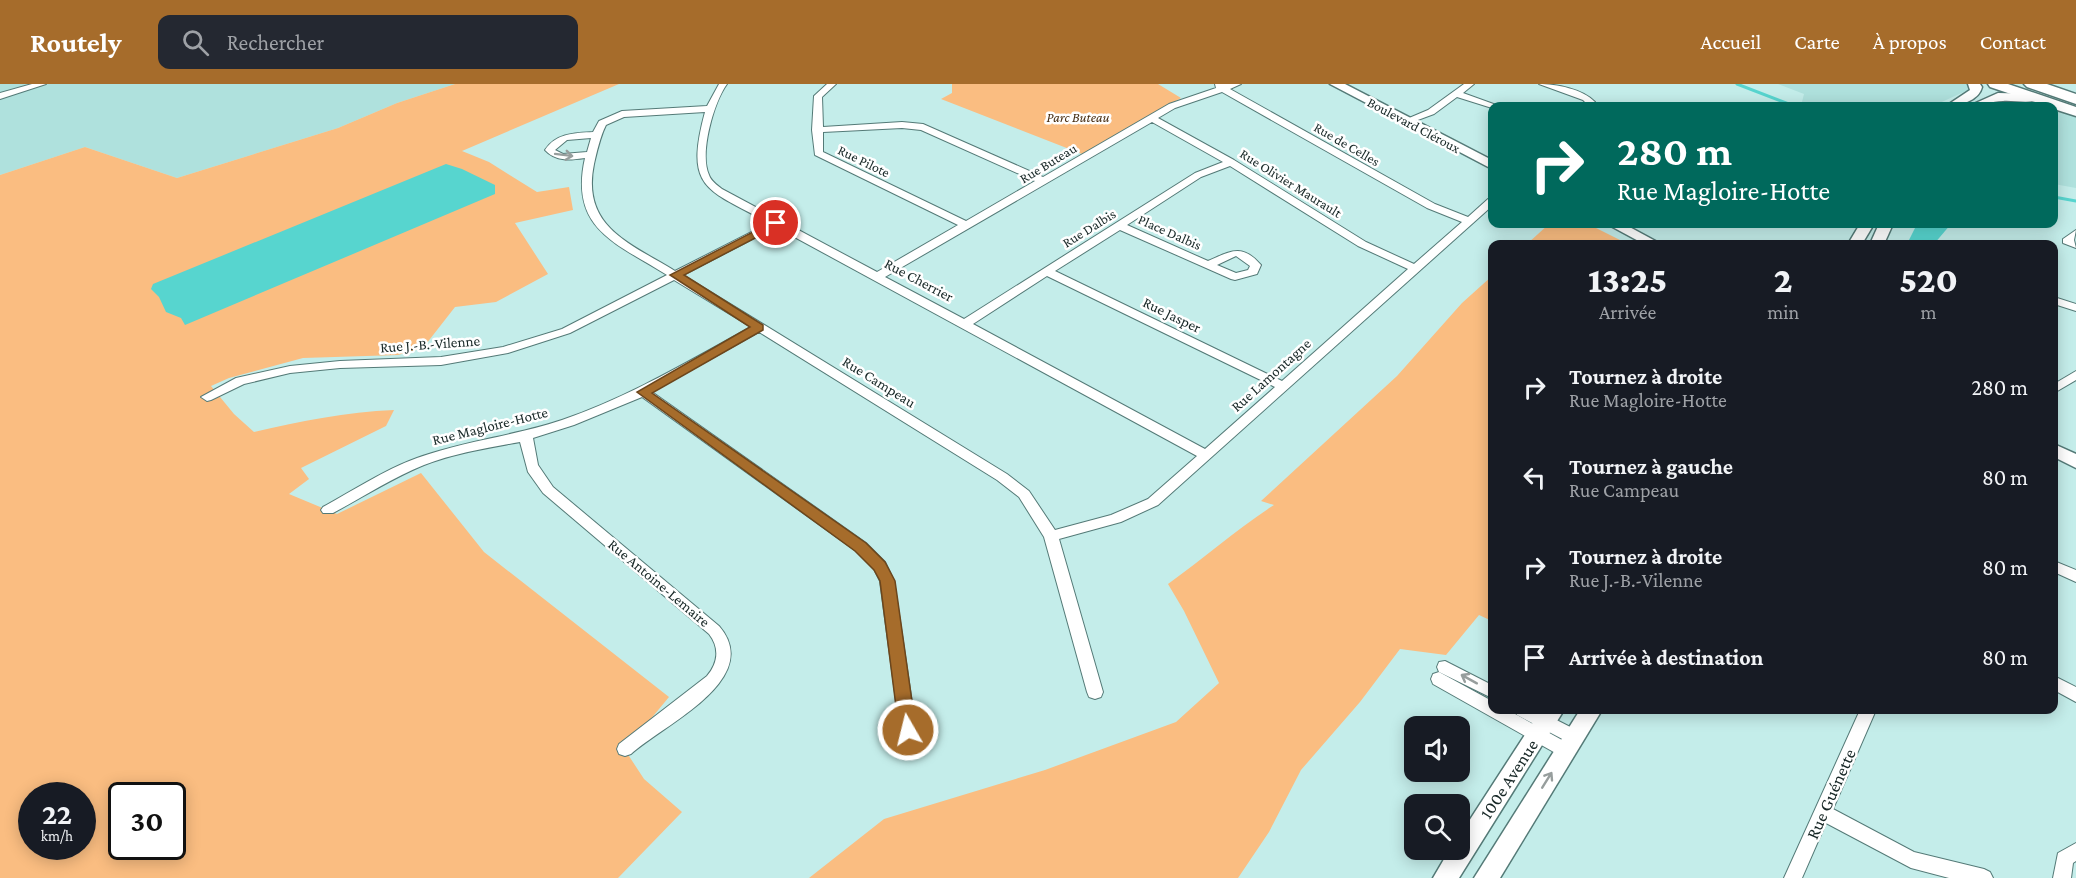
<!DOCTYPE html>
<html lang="fr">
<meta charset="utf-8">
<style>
:root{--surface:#171b24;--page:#242831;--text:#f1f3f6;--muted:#9ea1a6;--accent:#a66c2b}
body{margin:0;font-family:"Crimson Pro",serif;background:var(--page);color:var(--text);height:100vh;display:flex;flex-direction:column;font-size:22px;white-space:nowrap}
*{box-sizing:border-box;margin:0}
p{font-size:20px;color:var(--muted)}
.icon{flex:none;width:33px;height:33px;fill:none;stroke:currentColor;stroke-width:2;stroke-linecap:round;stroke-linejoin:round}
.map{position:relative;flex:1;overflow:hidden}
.panel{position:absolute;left:1488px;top:156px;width:570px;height:474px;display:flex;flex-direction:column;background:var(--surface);border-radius:12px;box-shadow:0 3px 15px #0003}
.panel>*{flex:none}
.hud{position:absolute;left:1488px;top:18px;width:570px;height:126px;border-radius:12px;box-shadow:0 3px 15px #0003;background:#00695c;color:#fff;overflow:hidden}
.controls{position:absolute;left:1404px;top:632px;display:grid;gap:12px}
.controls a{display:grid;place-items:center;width:66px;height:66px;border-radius:12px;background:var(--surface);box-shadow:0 3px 15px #0003;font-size:30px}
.speed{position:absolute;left:18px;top:698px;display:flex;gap:12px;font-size:30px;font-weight:700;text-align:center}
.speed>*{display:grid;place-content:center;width:78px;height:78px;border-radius:50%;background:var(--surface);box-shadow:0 3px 15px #0003;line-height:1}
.speed small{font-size:15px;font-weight:400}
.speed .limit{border:3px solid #111;border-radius:9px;background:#fff;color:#111}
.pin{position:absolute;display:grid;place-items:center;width:51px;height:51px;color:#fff;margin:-26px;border:3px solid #fff;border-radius:50%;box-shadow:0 2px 6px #0007}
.me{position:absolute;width:66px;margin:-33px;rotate:352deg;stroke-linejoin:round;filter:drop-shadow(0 0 4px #0008)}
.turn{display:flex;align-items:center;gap:21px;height:126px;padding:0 30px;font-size:27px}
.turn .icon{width:78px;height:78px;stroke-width:2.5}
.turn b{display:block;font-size:42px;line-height:51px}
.eta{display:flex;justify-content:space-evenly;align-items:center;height:102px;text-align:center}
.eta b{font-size:36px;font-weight:800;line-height:42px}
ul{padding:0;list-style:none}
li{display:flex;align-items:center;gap:18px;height:90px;padding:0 30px}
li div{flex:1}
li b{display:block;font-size:22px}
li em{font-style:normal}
header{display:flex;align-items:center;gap:36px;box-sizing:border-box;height:84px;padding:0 30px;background:var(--accent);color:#fff}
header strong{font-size:28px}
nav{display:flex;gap:33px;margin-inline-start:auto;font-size:21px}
.search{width:420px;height:54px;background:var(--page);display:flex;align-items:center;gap:15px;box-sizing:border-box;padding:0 21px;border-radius:12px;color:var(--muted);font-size:22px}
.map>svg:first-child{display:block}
.built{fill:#afe1dd}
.green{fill:#fabd81;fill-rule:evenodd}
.water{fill:#57d5cf}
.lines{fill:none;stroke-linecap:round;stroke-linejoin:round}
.stream{stroke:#57d5cf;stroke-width:3}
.street-casing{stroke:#547a77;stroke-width:2}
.secondary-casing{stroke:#547a77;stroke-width:3}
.primary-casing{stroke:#547a77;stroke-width:3}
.highway-casing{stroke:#547a77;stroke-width:3}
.street{fill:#fff;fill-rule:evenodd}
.secondary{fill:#fff;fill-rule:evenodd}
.primary{fill:#fff;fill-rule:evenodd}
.highway{fill:#fff;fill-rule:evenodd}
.oneway{stroke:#979e9d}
.route{fill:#a66c2b;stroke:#6c461c;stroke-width:1.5}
.labels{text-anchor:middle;stroke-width:5;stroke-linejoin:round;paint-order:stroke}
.far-park-label{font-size:14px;font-style:italic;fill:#472d11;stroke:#fff}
.far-street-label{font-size:14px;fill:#172726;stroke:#fff}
.street-label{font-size:15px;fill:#172726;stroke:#fff}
.near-street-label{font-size:18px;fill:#172726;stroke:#fff}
</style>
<header>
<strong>Routely</strong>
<div class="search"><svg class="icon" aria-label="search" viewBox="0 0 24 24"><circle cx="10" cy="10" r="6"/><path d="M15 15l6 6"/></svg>Rechercher</div>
<nav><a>Accueil</a><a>Carte</a><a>À propos</a><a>Contact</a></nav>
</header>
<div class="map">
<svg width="2076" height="794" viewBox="0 0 2076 794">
<rect width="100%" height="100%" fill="#c4edea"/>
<g class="built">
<polygon points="0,0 455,0 397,19 338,44 177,94 85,63 0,91"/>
<polygon points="1778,0 1967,0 1968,6 1933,22 1814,22 1802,18 1804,10"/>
<polygon points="2054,24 2076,32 2076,104 2054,100"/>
</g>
<g class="green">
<path d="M 455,0 L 619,0 L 462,67 L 489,78 L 537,108 L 569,103 L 573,126 L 515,139 L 548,190 L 496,218 L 455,223 L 423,264 L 398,271 L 303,274 L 229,294 L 211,302 L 234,330 L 254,348 C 301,337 346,328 394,326 L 386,342 L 301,384 L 309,395 L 289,410 L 337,430 L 421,389 L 484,468 L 669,613 L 625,666 L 644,695 L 682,728 L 618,794 L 0,794 L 0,91 L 85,63 L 177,94 L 338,44 L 397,19 ZM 32,711 L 82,711 L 82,762 L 32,762 ZM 122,711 L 172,711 L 172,762 L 122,762 Z"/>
<polygon points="952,0 1158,0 1181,14 1082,70 941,15 952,9"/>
<polygon points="1549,140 1588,140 1628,160 1527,160"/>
<path d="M 1492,192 L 1492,537 L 1479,531 L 1446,571 L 1400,565 L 1360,618 L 1301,686 L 1269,748 L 1238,794 L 809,794 L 884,735 L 1045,686 L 1176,638 L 1219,599 L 1184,527 L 1168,500 C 1204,474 1237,445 1274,421 L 1261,417 L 1397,292 L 1462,219 Z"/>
</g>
<g class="water">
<polygon points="446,80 462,85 495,101 495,110 185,241 181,234 166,228 159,213 151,205 153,200"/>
<polygon points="1917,140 1951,140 1934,160 1907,160"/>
</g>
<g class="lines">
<g class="stream">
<polyline points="1737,0 1794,22"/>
<polyline points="2054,113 2076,117"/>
</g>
<g class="street-casing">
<g id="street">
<polygon points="32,0 46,0 0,15 0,9"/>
<path d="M 719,0 L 727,0 C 714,18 699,69 709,91 C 711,97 717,101 722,105 L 877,188 L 958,141 L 815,71 L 812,46 L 814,12 L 827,0 L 836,0 L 822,13 L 823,43 L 902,38 L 923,40 L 1043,93 L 1169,20 L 1216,4 L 1215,0 L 1241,0 L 1230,5 L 1435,120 L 1468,133 L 1488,115 L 1492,114 L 1492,122 L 1158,421 L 1121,438 L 1059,455 L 1103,608 L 1101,613 L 1095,615 L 1089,613 L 1087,608 L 1044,453 L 1019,413 L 997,396 L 759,248 L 652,308 L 866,459 L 885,478 L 894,497 L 916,646 L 914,651 L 908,653 L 902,651 L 900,646 L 880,497 L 874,485 L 856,467 L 642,313 L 574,341 L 533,354 L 538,381 L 553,403 L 719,542 C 765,595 663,641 631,670 L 625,672 L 619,670 L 617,665 L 619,660 L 707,592 C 718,579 720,564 709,550 L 543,409 L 528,388 L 520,358 C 488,364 455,369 424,381 C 392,394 363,413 333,429 L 323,429 L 321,426 L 323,423 C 354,406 384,386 417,374 C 464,357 514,352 562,336 C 629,313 689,277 751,243 L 674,196 L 570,249 L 508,269 L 441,281 L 340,284 L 290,289 L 244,300 L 211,316 L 207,317 L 201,313 L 236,294 L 290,282 L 340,277 L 441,273 L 503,263 L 562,245 L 667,191 C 616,159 569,145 585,74 C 571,76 556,78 545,66 C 556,49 575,49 593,48 L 599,37 L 622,27 L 707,22 ZM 1222,8 L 1427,124 L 1462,138 L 1414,180 L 1366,158 L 1234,76 L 1158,34 L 1175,24 ZM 705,28 C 684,106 707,105 769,139 L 675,187 C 630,159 581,143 594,80 C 597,67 600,53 606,41 L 624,33 ZM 1152,38 L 1223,78 L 1195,89 L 964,235 L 885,193 ZM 902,44 L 921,46 L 1035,97 L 966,137 L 823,68 L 823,48 ZM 591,54 L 587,68 L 563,70 L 555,66 L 567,56 ZM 1230,82 L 1358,162 L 1408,185 L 1282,297 L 1055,187 L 1120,146 L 1231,195 L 1235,196 L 1257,190 L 1261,181 C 1242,159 1231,167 1208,177 L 1127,141 L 1201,93 ZM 776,143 L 1197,372 L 1148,415 L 1111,431 L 1055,446 L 1029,407 L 1007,390 L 683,191 ZM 1236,172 L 1250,182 L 1248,186 L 1236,189 L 1217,181 ZM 1047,192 L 1275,303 L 1205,365 L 973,240 Z"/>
<polygon points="1464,0 1474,0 1463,9 1499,22 1492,24 1457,13 1434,30 1407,40 1402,37 1428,26"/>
<path d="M 1539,0 C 1556,0 1583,5 1595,18 L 1594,22 L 1586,22 L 1586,19 L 1583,16 Z"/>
<polygon points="2076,146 2074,156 2076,164 2063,159 2063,155"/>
<polygon points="2054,213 2076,220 2076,227 2054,220"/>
<polygon points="2076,287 2076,296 2054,309 2054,300"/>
<polygon points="2054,477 2076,486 2076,498 2054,488"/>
<polygon points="1445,577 1492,601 1492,614 1439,588 1437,583 1439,578"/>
<polygon points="1439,588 1492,617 1492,626 1508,626 1571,661 1573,666 1571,671 1565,673 1559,671 1433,600 1431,595 1433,590"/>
<polygon points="2054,592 2076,603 2076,618 2054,606"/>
<polygon points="1515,626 1537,626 1580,648 1582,653 1580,658 1574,660 1568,658 1517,631"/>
<polygon points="1860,626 1876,626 1833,725 1914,768 1984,785 1990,788 1993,794 1949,794 1911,784 1826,739 1802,794 1784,794"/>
<polygon points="2076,759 2076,777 2073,779 2071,794 2053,794 2058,769"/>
</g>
</g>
<g class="secondary-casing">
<g id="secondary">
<polygon points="1330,0 1345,0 1492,76 1492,85"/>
<path d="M 1968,0 L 1980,0 L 1982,3 C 1979,17 1959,22 1946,22 L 1970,6 Z"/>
<path d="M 1998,9 L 2035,10 L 2041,14 C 2032,21 2014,16 2003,17 C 1990,17 1983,23 1969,22 Z"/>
<polygon points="1607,140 1624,140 1661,160 1644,160"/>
<polygon points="1860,140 1874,140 1862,160 1848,160"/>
<polygon points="1879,140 1893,140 1884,160 1870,160"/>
<polygon points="2054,360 2076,370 2076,384 2054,373"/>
<polygon points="1541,626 1564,626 1459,794 1433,794 1450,765 1460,765 1460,751"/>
<polygon points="1580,626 1602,626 1500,794 1474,794"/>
</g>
</g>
<g class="primary-casing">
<polygon id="primary" points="1988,0 2008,0 2076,23 2076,32 2054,25 2054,22 2047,22 1990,3"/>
</g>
<g class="highway-casing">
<polygon id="highway" points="2024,0 2047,0 2076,10 2076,20 2027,3"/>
</g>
<use href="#street" class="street"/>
<use href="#secondary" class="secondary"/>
<use href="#primary" class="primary"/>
<use href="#highway" class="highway"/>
</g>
<defs><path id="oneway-shaft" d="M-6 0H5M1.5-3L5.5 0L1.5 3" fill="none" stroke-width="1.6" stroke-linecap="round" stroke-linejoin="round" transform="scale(1.5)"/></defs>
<g class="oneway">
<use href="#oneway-shaft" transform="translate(564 71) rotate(7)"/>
<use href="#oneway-shaft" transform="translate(1469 595) rotate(-151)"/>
<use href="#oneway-shaft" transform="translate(1547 696) rotate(-58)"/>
</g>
<polygon class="route" points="776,136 781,139 780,141 684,191 763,241 763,246 652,309 866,459 885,478 895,497 916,646 914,651 908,653 902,651 899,646 880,497 874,486 855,467 637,308 750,243 670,191"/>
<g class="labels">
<g class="far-park-label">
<text x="1078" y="38">Parc Buteau</text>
</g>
<g class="far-street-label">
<text transform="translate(1414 41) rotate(28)" y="5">Boulevard Cléroux</text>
<text transform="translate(1347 60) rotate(30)" y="5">Rue de Celles</text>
<text transform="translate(864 77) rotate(26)" y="5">Rue Pilote</text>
<text transform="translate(1048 79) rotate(-31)" y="5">Rue Buteau</text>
<text transform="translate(1291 99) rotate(32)" y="5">Rue Olivier Maurault</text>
<text transform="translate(1089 144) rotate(-32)" y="5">Rue Dalbis</text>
<text transform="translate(1170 148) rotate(24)" y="5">Place Dalbis</text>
</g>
<g class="street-label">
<text transform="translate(919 196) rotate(28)" y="5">Rue Cherrier</text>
<text transform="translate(1172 231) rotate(26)" y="5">Rue Jasper</text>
<text transform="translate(430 260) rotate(-4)" y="5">Rue J.-B.-Vilenne</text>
<text transform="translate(1271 291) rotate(-42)" y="5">Rue Lamontagne</text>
<text transform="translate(879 298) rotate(32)" y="5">Rue Campeau</text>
<text transform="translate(490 342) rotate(-14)" y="5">Rue Magloire-Hotte</text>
<text transform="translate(659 499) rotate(40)" y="5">Rue Antoine-Lemaire</text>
</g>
<g class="near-street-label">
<text transform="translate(1509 695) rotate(-57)" y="6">100e Avenue</text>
<text transform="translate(1831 710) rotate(-66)" y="6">Rue Guénette</text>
</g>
</g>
</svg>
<div class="controls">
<a><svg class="icon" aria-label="sound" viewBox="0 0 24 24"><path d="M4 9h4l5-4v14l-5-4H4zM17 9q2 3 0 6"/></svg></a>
<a><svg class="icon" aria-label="search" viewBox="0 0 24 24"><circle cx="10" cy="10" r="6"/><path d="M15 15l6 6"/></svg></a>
</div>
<div class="speed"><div>22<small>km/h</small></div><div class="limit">30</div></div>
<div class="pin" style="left:776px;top:139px;background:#d93025"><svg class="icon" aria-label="arrive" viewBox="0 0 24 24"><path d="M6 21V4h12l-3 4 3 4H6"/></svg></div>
<svg class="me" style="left:908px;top:646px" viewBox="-20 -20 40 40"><circle r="17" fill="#a66c2b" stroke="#fff" stroke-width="3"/><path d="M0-11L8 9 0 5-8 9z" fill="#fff"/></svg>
<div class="hud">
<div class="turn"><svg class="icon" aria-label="right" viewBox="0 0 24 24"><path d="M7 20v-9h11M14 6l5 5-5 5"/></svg><div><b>280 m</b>Rue Magloire-Hotte</div></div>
</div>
<section class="panel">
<div class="eta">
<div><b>13:25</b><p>Arrivée</p></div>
<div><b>2</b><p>min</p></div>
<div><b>520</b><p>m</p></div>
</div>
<ul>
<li><svg class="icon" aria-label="right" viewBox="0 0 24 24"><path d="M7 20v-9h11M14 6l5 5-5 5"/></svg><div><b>Tournez à droite</b><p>Rue Magloire-Hotte</p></div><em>280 m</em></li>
<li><svg class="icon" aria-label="left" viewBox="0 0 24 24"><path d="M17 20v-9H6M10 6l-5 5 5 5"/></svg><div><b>Tournez à gauche</b><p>Rue Campeau</p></div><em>80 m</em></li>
<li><svg class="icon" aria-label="right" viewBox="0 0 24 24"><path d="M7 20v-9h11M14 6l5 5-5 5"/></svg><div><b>Tournez à droite</b><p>Rue J.-B.-Vilenne</p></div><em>80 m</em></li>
<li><svg class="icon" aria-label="arrive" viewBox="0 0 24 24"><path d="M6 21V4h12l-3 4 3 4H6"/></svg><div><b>Arrivée à destination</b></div><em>80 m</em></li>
</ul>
</section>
</div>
